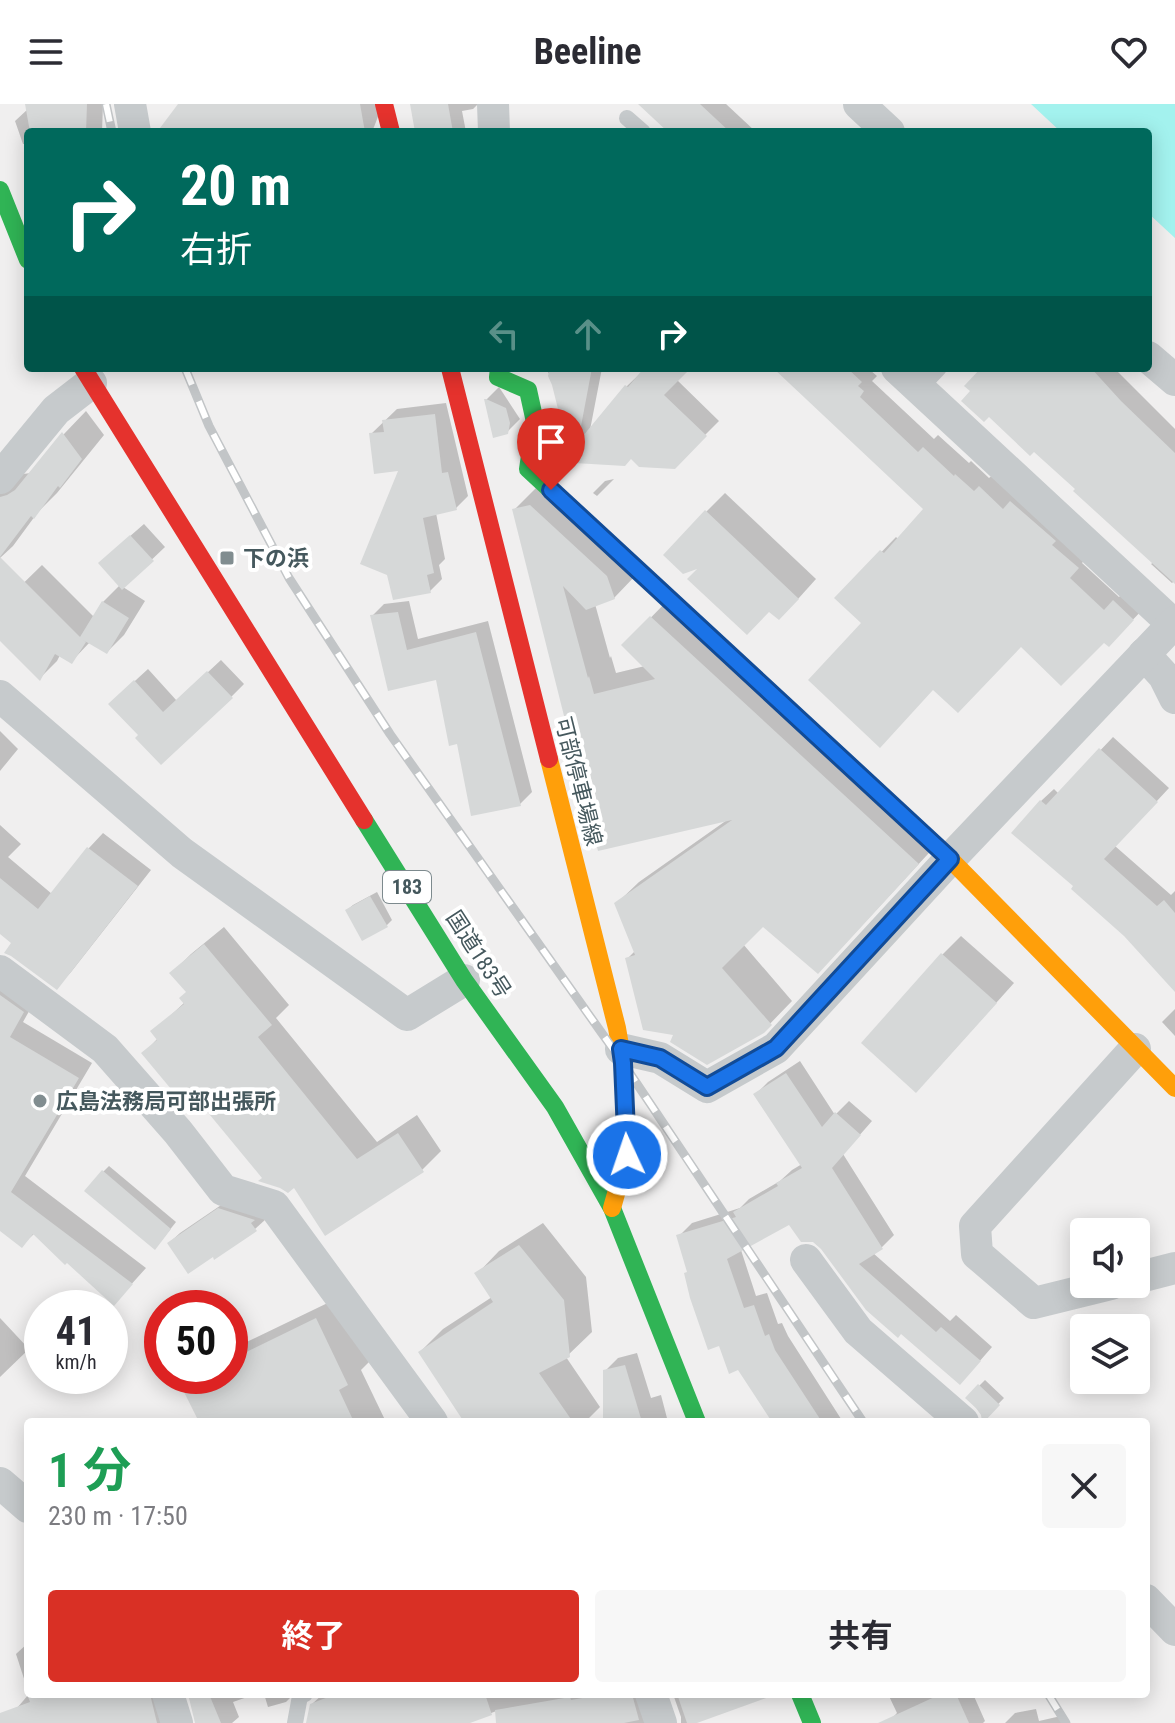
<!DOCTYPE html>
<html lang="ja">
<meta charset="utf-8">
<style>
:root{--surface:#fff;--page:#f7f7f7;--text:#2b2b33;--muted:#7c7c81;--accent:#d93025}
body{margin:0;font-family:"Roboto Condensed","Noto Sans JP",sans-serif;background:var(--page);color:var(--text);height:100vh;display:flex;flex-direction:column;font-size:30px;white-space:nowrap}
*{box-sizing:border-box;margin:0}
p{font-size:26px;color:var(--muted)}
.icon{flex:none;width:44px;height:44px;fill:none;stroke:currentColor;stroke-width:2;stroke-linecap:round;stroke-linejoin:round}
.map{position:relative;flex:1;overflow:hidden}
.side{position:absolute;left:24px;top:1314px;width:1126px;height:280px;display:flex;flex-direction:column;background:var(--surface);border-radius:8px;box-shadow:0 4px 20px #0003}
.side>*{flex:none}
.hud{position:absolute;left:24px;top:24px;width:1128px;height:244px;border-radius:8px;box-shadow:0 4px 20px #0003;background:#00695c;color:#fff;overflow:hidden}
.buttons{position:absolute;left:1070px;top:1114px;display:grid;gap:16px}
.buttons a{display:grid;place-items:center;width:80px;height:80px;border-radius:8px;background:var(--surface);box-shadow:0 4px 20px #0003;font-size:40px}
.speed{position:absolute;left:24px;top:1186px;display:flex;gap:16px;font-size:40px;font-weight:700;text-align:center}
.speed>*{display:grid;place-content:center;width:104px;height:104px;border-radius:50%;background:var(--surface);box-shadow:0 4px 20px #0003;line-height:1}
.speed small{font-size:20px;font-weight:400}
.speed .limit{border:12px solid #d22;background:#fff;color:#111}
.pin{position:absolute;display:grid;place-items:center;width:68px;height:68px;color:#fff;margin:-82px -34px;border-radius:50% 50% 50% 0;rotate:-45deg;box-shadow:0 0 8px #0007}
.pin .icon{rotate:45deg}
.me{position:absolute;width:88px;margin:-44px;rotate:357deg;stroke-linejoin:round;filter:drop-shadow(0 0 6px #0008)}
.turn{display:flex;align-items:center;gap:28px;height:168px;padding:0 24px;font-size:36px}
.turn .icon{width:104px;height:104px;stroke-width:2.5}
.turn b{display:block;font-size:56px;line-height:68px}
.lanes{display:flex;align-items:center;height:76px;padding:0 24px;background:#0003;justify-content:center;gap:40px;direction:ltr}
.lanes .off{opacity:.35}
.round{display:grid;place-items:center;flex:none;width:84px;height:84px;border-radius:8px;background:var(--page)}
.headline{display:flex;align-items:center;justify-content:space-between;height:136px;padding:0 24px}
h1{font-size:48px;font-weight:700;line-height:60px;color:#1e9e55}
.primary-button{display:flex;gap:16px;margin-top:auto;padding:16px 24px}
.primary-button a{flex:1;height:92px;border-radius:8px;background:var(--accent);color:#fff;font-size:32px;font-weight:700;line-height:92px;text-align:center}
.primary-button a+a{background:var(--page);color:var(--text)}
header{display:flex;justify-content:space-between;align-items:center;height:104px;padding:0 24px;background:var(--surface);font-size:36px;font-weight:700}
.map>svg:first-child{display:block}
.water{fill:#a3f2ee}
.shadow{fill:#0003}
.building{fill:#d6d8d8}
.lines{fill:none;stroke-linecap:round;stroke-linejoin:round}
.lane{stroke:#c6cacc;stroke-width:16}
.street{stroke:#c6cacc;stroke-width:32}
.fast{stroke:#30b455;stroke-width:18}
.slow{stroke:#ff9f0a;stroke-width:18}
.jam{stroke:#e5322d;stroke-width:18}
.rail-casing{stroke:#c2c5c7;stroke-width:9}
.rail{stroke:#fff;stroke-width:6;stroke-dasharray:18;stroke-linecap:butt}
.route-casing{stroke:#114b97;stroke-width:20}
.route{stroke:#1a73e8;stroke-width:14}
.poi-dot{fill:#818d90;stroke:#fff;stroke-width:3}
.labels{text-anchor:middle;stroke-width:8;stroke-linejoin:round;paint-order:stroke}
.shield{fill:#fff;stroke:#7d8a8e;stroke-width:2}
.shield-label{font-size:20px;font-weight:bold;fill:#45585d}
.poi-label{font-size:22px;font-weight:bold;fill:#45585d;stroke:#fff;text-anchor:start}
.street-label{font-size:22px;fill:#45585d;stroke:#fff}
</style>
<header><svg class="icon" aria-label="menu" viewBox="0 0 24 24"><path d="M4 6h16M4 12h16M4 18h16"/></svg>Beeline<svg class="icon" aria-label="heart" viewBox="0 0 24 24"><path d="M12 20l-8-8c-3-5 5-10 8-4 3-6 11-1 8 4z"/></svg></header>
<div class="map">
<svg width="1175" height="1619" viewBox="0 0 1175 1619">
<rect width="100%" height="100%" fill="#f0efef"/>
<polygon class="water" points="1031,0 1175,0 1175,134 1148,109 1148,28 1061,28"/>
<g class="shadow">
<polygon points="27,0 103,0 102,28 28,28 28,40 23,40 15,17 28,5"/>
<polygon points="180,0 383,0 372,28 166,28"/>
<polygon points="412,0 478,0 473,5 462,7 466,28 417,28"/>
<polygon points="674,0 726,0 756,28 679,28"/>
<polygon points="543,264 602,264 590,326 627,282 646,264 689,264 677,276 719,317 674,362 632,352 558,356 562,313 554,279 548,268"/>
<polygon points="776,264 873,264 870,266 877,272 872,277 934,335 938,331 969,359 971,357 989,374 995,369 1091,448 1082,459 1119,493 1128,484 1147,501 1123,526 1104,536 1021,541 863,518 837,494 896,433 899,436 926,405"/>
<polygon points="987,264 1114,264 1175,325 1175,476 1172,479 1151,460 1154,458 1078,385"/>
<polygon points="499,283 520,315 507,328 486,296"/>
<polygon points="446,299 468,392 456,404 436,409 445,455 439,461 442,475 430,487 401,365 371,330 397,305"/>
<polygon points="86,307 104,331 57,389 38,408 13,442 0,454 0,367 23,370 31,369 64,330"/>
<polygon points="614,375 597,392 593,389 605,377"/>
<polygon points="536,384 636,471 614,494 595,500 610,554 611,552 616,569 645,562 624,541 673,491 940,737 840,845 763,821 743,840 792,897 763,927 676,929 627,855 635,847 616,800 639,778 727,716 599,744 514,406"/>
<polygon points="725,389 816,475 798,495 770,505 705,460 706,408"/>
<polygon points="144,420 165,443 123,483 145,497 124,531 107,548 90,538 71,558 60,551 57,557 40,574 0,534 0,502 42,461 94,513 103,498 120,481 113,447"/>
<polygon points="409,497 418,535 488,517 532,688 520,700 459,638 437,573 389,585 372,512 384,500"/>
<polygon points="221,556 244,580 231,593 140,631 124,587 148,565 177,597"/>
<polygon points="0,627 18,645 0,667"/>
<polygon points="1113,633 1169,684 1115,742 1171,791 1175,787 1175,865 1076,782 1041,697 1054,685 1059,690"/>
<polygon points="0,721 21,740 8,753 52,790 89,744 103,729 151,766 71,868 57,883 14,839 0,827"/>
<polygon points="377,788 392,816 386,822 347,806 353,801"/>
<polygon points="224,823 289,901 276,914 377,1038 417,1011 441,1047 422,1066 294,1081 264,1074 192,985 144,949 158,934 153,928 185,898 188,888 172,869 191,850"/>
<polygon points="961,832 1014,879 935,967 942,851"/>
<polygon points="0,864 37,893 23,918 92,959 25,1072 146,1164 128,1184 35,1129 22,1141 0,1125"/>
<polygon points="1175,905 1175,932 1162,918"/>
<polygon points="800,957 835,1011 849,997 872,1017 843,1050 894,1131 881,1144 873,1149 950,1217 956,1211 992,1243 972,1266 789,1118 741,1146 756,1192 767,1189 778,1220 782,1219 788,1232 843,1318 775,1318 689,1167 679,1132 692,1119 740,1104 749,1095 780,1077 792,1066 802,1060 755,991 768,978"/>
<polygon points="109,1062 176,1118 161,1137 103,1068"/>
<polygon points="230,1095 266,1115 255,1125 169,1139 180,1129"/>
<polygon points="543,1119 586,1173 592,1228 566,1253 600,1303 585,1318 467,1318 420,1248 443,1225 492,1193 477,1170 499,1147"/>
<polygon points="338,1194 369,1258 361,1266 386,1318 201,1318 183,1280 191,1272 230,1272 230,1246"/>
<polygon points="0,1214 29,1245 0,1273"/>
<polygon points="637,1249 651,1294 661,1291 668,1318 613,1318 605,1267 618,1254"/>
<polygon points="985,1276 1004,1294 983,1316 982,1310 967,1294"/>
<polygon points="28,1539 28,1587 16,1550"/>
<polygon points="29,1590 168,1590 170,1619 22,1619 17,1604"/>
<polygon points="190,1590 256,1590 233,1598 239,1613 232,1619 197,1619"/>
<polygon points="264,1590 294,1590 286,1598 268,1603"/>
<polygon points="323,1590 649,1590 663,1619 498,1619 499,1606 465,1619 307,1619 312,1600"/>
<polygon points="673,1590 740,1590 691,1619 681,1619 681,1613"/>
<polygon points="888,1590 973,1590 985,1617 983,1619 894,1619 892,1614 897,1609"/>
<polygon points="1036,1605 1039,1617 1061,1612 1062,1619 1005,1619 1015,1609"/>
</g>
<g class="building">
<polygon points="25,0 87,0 86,28 30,28"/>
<polygon points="178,0 360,0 365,28 157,28"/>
<polygon points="410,0 448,0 453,28 415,28"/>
<polygon points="638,0 700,0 730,28 668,28"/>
<polygon points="550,264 592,264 578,338 625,281 628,283 644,264 691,264 664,291 707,332 675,365 639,363 631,355 625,362 557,358 555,356 560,313 552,281 548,272"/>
<polygon points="773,264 847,264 862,278 858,282 864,287 860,293 918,348 923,343 954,372 955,370 974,387 979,382 1003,405 1010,397 1056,437 1052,441 1079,464 1070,474 1104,506 1113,496 1134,516 1109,543 1104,539 1061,582 1021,543 958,609 933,586 880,644 808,576 861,519 834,494 880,446 884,449 923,405"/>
<polygon points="981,264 1091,264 1121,297 1175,349 1175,480 1073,387 1075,385 1034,348 1030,352 989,313 984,318 961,297 970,287 964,282"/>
<polygon points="484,295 486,295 506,304 510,319 508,330 493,334"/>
<polygon points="435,310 442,369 448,368 457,406 423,414 434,469 427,471 431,489 393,496 387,471 360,460 398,367 374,370 369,329 384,328 382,316"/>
<polygon points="62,328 82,355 60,384 58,382 34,415 31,412 0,453 80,533 102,497 129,514 107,550 83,536 86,538 72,560 55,550 40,577 0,537 0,393 7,391 15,386"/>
<polygon points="530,401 607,472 615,495 586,506 563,482 588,574 589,572 594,590 655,575 621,541 650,512 919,760 818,870 763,823 722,864 772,921 764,929 707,961 670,938 673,931 643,926 625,854 635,851 614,799 732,716 598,747 512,405"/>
<polygon points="705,406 799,495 779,516 769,508 747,531 687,475 697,465 683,470 663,451"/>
<polygon points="130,431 154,457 122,486 98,459"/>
<polygon points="398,508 407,546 476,528 521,702 471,712 457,640 449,642 436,576 388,587 370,511"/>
<polygon points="207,567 233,594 161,661 135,634 138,631 108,600 134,576 163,608"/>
<polygon points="1099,644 1158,698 1104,755 1157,802 1164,796 1175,809 1175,888 1124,832 1071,785 1073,782 1011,729 1040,696 1046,701"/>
<polygon points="87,743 138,782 57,886 11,852 4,849 11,839 0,830 0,774 38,805"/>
<polygon points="370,792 388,823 362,837 345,806"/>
<polygon points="204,840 272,921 258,933 357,1055 398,1029 424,1068 325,1132 294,1084 288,1089 280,1084 258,1077 262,1074 191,988 181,997 141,949 157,936 150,927 184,900 179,894 186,888 169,869"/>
<polygon points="941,849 997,899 916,989 861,939"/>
<polygon points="0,891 24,908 10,933 79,974 11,1088 133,1180 114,1202 67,1159 65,1161 33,1130 22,1144 0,1127"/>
<polygon points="786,969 822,1023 835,1008 861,1031 832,1064 883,1145 859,1160 936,1228 941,1223 981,1257 960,1281 901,1230 898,1234 866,1206 821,1145 813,1138 801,1138 789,1121 727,1155 744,1204 754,1201 765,1232 769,1230 775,1246 822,1318 772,1318 738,1266 729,1270 719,1242 708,1246 690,1194 684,1169 687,1168 676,1131 736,1113 733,1108 778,1082 776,1079 802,1064 753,990"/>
<polygon points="102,1066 171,1125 155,1146 84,1087"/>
<polygon points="218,1104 255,1116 251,1119 257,1127 214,1156 213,1153 188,1170 167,1139"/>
<polygon points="519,1141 564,1196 570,1253 539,1269 573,1318 464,1318 418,1248 493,1198 474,1169"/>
<polygon points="316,1214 348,1281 339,1286 354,1318 199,1318 180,1280 197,1272 230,1272 230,1256"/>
<polygon points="625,1261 642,1318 603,1318 603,1266"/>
<polygon points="978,1280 1000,1301 984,1318 982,1318 981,1311 976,1304 965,1294"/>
<polygon points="27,1590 150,1590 157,1619 0,1619 0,1609 30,1598"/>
<polygon points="188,1590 209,1590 221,1619 195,1619"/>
<polygon points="336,1590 485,1590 492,1611 470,1619 306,1619 310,1600"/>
<polygon points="605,1590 632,1590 639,1616 624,1619 496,1619 495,1606 570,1593 571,1596"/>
<polygon points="677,1590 768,1590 769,1593 697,1619 687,1619"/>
<polygon points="941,1590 956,1590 969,1619 878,1619"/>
</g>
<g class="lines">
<g class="lane">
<polyline points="627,14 643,28"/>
<polyline points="919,285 939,264"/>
<polyline points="295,1619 300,1592 305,1590"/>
</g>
<g class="street">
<polyline points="130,0 135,28"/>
<polyline points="493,0 494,28"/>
<polyline points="859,0 889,28"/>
<polyline points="1148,253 1175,276"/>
<polyline points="897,264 1173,520"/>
<polyline points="0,374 56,306 91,279"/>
<polyline points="1144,550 1164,572 1175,594"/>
<polyline points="0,592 182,749 407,911 464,876"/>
<polyline points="0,867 105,945 178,1028 223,1086 274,1102 432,1318"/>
<polyline points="621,945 660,954 707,983 776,944 950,755 1175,518"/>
<polyline points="806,1156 858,1227 963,1318"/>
<polyline points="1136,1174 1175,1164"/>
<polyline points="1111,1180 1034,1199 977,1150 975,1122 1135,945"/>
<polyline points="0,1379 28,1403"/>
<polyline points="1146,1496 1175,1526"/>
<polyline points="168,1590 177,1619"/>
<polyline points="651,1590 661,1619"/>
</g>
<g class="fast">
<polyline points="0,86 28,156"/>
<polyline points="499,264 498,273 528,286 535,318 528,365 892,701"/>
<polyline points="364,716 464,876 555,1003 612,1104 697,1318"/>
<polyline points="800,1590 812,1619"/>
</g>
<g class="slow">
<polyline points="549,655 617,924 623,959 627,1051 612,1104"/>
<polyline points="892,701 950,755 1175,984"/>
</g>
<g class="jam">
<polyline points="384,0 391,28"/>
<polyline points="83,264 364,716"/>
<polyline points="450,264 549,655"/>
</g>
<g class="rail-casing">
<g id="rail">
<polyline points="106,0 112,28"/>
<polyline points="185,264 209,322 289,474 390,630 623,959 863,1318"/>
<polyline points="1048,1590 1066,1619"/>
</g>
</g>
<use href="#rail" class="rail"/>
</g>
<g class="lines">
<g class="route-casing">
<polyline id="route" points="551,386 950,755 776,944 707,983 660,954 621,945 623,959 627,1051"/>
</g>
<use href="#route" class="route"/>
</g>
<g class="poi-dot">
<rect x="219" y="446" width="16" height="16" rx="4"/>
<circle cx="40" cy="997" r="8"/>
</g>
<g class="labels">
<rect class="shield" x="383" y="767" width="48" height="32" rx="6"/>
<g class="shield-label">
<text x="407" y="790">183</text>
</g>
<g class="poi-label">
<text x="243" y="462">下の浜</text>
<text x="56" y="1005">広島法務局可部出張所</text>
</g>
<g class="street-label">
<text transform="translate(579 677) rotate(76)" y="8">可部停車場線</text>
<text transform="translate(479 850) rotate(57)" y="8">国道183号</text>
</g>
</g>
</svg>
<div class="buttons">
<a><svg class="icon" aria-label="sound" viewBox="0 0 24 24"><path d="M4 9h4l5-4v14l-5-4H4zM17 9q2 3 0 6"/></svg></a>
<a><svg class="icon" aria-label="layers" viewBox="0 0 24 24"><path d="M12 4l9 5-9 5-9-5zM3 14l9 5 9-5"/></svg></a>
</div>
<div class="speed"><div>41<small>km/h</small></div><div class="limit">50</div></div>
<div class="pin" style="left:551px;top:386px;background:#d93025"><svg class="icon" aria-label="arrive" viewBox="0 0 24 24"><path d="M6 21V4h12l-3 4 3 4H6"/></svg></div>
<svg class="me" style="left:627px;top:1051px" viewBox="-20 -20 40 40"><circle r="17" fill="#1a73e8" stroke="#fff" stroke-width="3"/><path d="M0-11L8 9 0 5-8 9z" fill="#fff"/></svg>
<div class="hud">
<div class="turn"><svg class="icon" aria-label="right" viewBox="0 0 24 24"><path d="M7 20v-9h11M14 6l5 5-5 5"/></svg><div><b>20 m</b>右折</div></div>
<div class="lanes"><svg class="icon off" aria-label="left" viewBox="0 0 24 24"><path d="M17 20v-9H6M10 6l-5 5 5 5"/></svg><svg class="icon off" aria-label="ahead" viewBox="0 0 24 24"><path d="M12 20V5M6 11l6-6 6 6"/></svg><svg class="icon" aria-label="right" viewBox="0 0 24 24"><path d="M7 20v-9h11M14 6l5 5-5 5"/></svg></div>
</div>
<section class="side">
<div class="headline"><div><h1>1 分</h1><p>230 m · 17:50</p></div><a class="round"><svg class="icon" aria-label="close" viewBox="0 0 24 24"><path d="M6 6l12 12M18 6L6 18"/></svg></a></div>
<div class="primary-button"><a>終了</a><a>共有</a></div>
</section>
</div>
